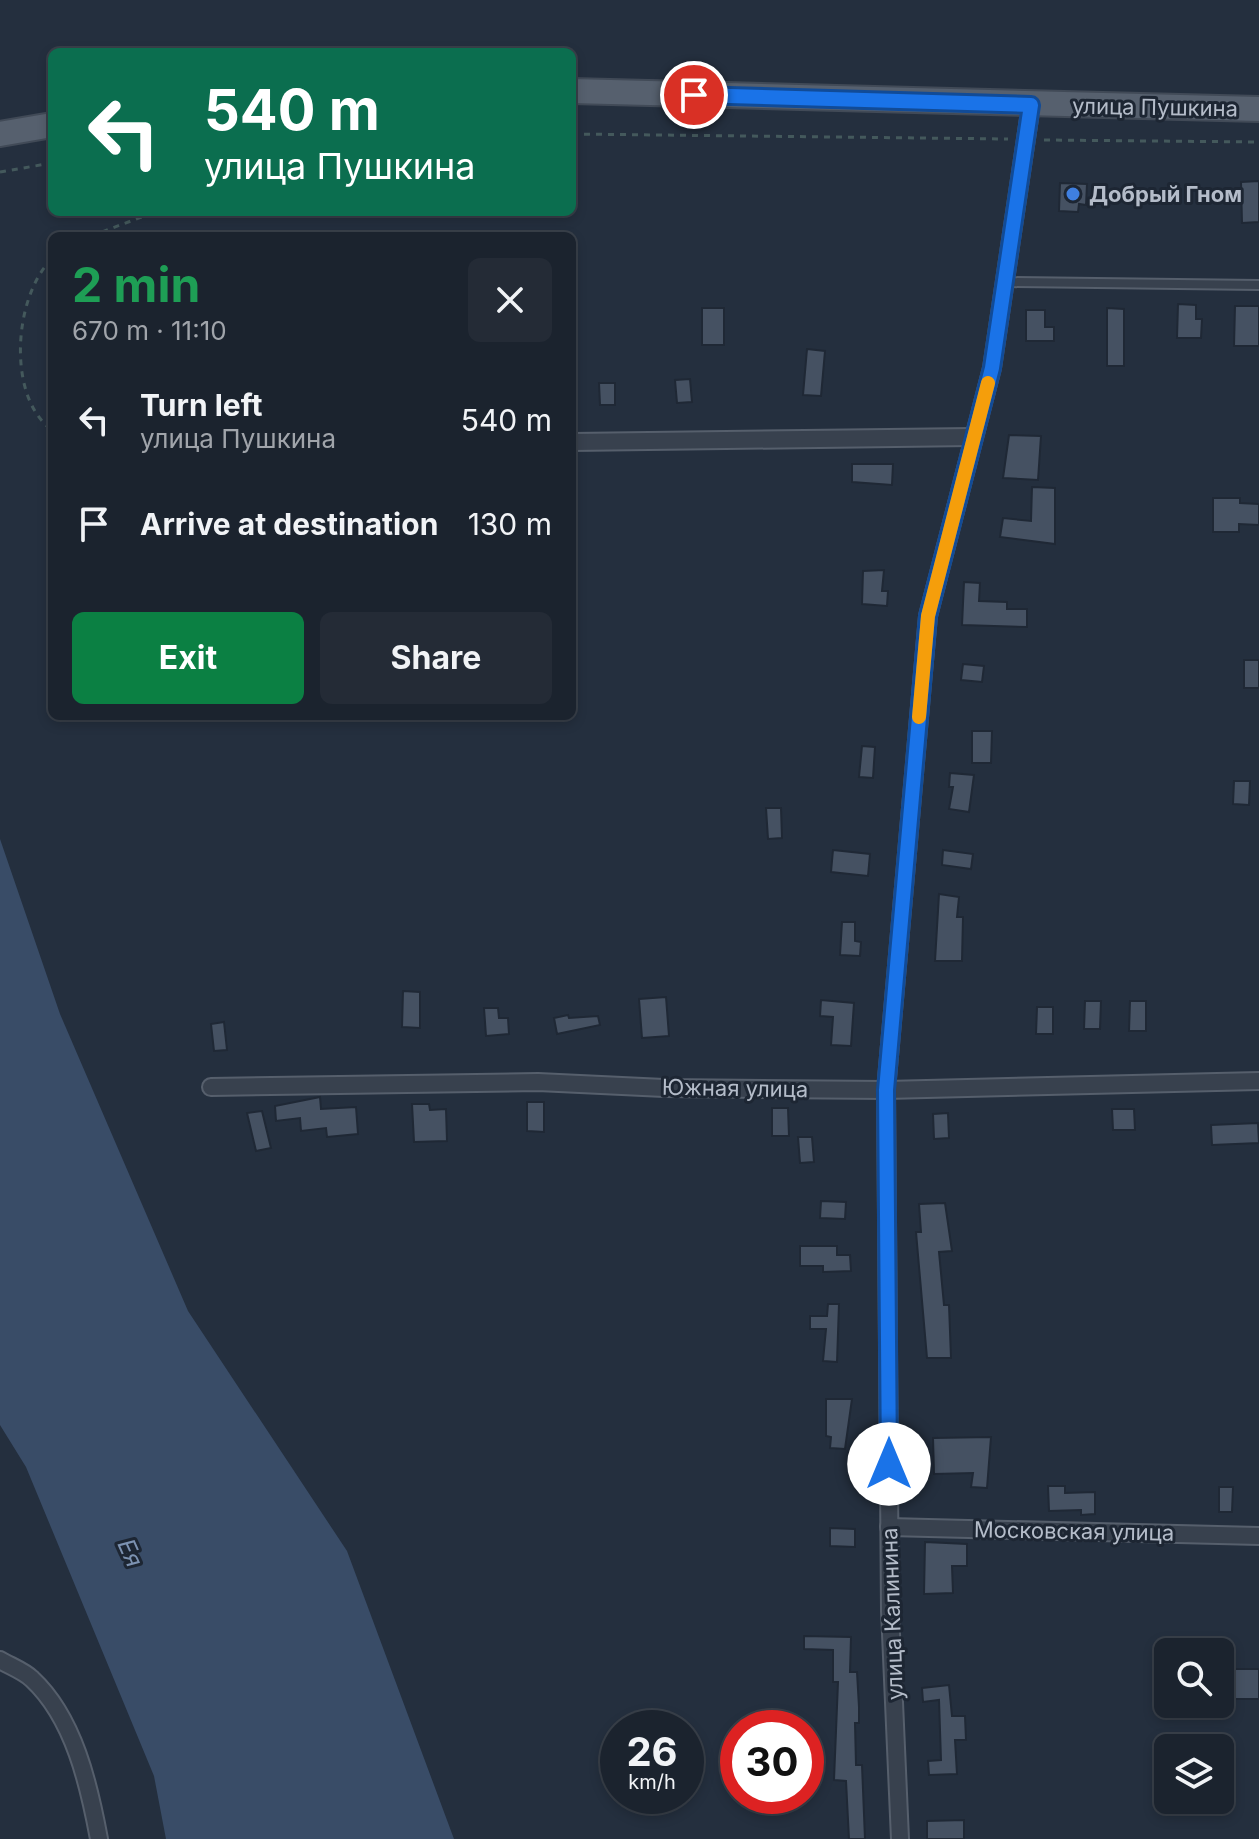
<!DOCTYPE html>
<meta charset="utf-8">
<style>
:root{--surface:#1b232e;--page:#242b36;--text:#f1f3f6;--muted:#a0a4aa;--line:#39404a;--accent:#0b8043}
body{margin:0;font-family:Inter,sans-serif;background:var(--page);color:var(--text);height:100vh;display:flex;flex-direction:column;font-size:30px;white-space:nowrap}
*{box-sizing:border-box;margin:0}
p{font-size:26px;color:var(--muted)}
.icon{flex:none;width:44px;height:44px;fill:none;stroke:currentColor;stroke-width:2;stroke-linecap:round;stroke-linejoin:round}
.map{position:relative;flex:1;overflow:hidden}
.sheet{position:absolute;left:48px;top:232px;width:528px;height:488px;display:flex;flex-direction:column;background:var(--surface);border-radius:12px;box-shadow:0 4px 12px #0003,0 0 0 2px var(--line)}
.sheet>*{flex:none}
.guide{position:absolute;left:48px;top:48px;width:528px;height:168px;border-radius:12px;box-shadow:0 4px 12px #0003,0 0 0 2px var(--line);background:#0b6e4f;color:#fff;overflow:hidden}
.tools{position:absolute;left:1154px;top:1638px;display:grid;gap:16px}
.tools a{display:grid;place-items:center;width:80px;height:80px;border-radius:12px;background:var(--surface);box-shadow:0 4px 12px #0003,0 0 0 2px var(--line);font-size:40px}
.speed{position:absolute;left:600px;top:1710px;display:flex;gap:16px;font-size:40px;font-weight:700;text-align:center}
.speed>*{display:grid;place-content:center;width:104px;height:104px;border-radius:50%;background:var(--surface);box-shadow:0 4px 12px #0003,0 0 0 2px var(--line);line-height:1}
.speed small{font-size:20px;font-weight:400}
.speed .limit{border:12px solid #d22;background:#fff;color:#111}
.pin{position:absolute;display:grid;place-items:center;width:68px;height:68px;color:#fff;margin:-34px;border:4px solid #fff;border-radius:50%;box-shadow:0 2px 8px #0007}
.me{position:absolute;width:88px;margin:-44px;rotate:0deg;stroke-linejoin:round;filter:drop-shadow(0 0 6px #0008)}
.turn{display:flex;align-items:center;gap:28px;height:168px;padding:0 24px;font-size:36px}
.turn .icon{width:104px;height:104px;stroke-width:2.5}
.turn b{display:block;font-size:56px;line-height:68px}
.round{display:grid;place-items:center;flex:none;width:84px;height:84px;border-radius:12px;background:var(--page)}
.overview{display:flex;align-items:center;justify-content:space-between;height:136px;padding:0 24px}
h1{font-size:48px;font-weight:700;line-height:60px;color:#1e9e55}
.primary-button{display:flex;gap:16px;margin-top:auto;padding:16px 24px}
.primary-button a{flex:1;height:92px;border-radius:12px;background:var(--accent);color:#fff;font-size:32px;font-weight:700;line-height:92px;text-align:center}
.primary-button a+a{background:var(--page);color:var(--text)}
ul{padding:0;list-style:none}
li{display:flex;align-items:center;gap:24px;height:104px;padding:0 24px}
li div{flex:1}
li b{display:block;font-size:30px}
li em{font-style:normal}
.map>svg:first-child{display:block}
.water{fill:#394c67}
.building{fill:#455162;stroke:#1f2835;stroke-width:2}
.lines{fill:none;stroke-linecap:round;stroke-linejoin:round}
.service-casing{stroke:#565f6c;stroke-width:12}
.minor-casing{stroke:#565f6c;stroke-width:20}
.primary-casing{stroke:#414a57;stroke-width:28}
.path{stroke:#44595c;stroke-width:3;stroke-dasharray:6 6;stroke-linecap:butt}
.service{stroke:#38414e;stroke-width:8}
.minor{stroke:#38414e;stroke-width:16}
.primary{stroke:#56606e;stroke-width:24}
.route-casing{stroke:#114b97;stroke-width:20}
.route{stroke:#1a73e8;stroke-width:14}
.slow{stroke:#f59e0b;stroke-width:14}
.shop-dot{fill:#3f7fe0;stroke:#1d2633;stroke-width:3}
.labels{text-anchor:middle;stroke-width:6;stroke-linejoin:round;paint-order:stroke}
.street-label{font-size:22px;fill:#b4bcc9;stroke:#1d2633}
.poi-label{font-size:22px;font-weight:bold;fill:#b4bcc9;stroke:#1d2633;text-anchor:start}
.water-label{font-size:24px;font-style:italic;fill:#7c92b1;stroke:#1d2633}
</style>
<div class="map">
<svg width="1259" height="1839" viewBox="0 0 1259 1839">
<rect width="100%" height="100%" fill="#242f3e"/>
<polygon class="water" points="0,839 60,1014 188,1311 347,1551 454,1839 166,1839 154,1776 26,1467 0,1425"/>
<g class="building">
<polygon points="1259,181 1259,222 1242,223 1241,182"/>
<polygon points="1060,183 1087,184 1086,205 1079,204 1078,212 1059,211"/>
<polygon points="1178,304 1196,305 1196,319 1202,319 1201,338 1177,338"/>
<polygon points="1235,306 1259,306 1259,346 1234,346"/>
<rect x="702" y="308" width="22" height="37"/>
<polygon points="1107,308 1124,309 1124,366 1107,366"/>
<polygon points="1026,310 1045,310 1045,327 1054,327 1054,341 1026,341"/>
<polygon points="807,349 825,351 821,396 803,395"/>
<polygon points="690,379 692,402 677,403 675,380"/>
<polygon points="599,383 615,383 615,405 600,405"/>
<polygon points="1009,435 1041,436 1038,480 1003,478"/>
<polygon points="852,464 893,464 892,485 852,482"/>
<polygon points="1032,487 1055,488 1055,544 1000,537 1003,518 1031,521"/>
<polygon points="1213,498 1240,498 1240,503 1259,504 1259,525 1239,524 1239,532 1213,532"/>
<polygon points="884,570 882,591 888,591 887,606 862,604 863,571"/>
<polygon points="964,582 980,583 979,601 1007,602 1007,609 1027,609 1027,627 962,625"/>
<rect x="1244" y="660" width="15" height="28"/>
<polygon points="963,664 984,666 982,682 961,680"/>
<polygon points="972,731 992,731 991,763 972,763"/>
<polygon points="862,746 875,747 873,778 859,777"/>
<polygon points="950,773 974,775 969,812 949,809 953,787 949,787"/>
<polygon points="1234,781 1250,781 1249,805 1233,804"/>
<polygon points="766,808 781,808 782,838 768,839"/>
<polygon points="833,850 870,854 868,876 831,872"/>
<polygon points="943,850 973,854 971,869 942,865"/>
<polygon points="939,894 959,897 957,917 963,917 962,961 935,961"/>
<polygon points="842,922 855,922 855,941 861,942 860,956 840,955"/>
<polygon points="403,991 420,992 420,1028 402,1027"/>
<polygon points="666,997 669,1036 642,1038 639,999"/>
<polygon points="821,1000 854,1003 851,1046 831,1045 833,1017 820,1016"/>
<polygon points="1085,1001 1101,1001 1100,1029 1084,1029"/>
<polygon points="1130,1001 1146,1001 1146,1031 1129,1031"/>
<polygon points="1037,1007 1053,1007 1053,1034 1036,1034"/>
<polygon points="484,1008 498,1008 499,1018 508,1018 509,1034 486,1036"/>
<polygon points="568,1015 569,1018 598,1016 600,1025 557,1034 554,1018"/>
<polygon points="224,1022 227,1050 214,1051 211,1024"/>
<polygon points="320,1097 321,1109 356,1107 358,1134 327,1137 326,1128 301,1131 300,1118 276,1121 275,1106"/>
<polygon points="527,1102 544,1102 544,1132 527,1131"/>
<polygon points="412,1104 429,1104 430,1110 446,1109 447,1141 414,1142"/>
<polygon points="772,1108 788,1108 789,1136 772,1136"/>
<polygon points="1112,1109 1134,1109 1135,1130 1113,1130"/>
<polygon points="262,1111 271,1148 256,1151 247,1113"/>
<polygon points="948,1113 949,1138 934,1139 933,1114"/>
<polygon points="1258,1123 1259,1143 1212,1145 1211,1125"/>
<polygon points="798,1137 812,1137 814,1162 800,1163"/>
<polygon points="821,1201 846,1202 845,1219 820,1218"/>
<polygon points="945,1203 952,1251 939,1252 944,1305 949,1305 951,1358 927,1358 916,1232 921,1232 919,1204"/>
<polygon points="800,1246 837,1246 837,1255 850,1255 851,1271 823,1272 823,1266 800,1266"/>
<polygon points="828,1304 839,1304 837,1362 823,1361 826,1329 810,1329 810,1316 827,1316"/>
<polygon points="826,1399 852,1399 845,1449 830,1448 831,1437 826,1436"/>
<polygon points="991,1437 987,1488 971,1487 973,1473 934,1474 933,1438"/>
<polygon points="1048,1486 1065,1486 1065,1493 1095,1492 1095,1514 1081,1515 1081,1510 1049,1511"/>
<polygon points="1219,1487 1233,1487 1232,1512 1219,1512"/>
<polygon points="830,1528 855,1529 855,1547 830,1546"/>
<polygon points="925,1542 967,1544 967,1566 952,1566 953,1593 924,1594"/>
<polygon points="804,1636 851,1637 850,1672 857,1672 859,1707 859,1723 855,1723 856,1765 862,1765 865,1839 849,1839 846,1781 834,1780 838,1682 833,1682 833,1650 804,1649"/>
<rect x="1220" y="1669" width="39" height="30"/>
<polygon points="949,1685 952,1716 965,1716 966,1740 955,1740 957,1774 929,1775 928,1761 941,1760 939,1700 923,1702 922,1688"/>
<polygon points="964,1820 964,1839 927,1839 927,1821"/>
</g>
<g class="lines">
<g class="service-casing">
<polyline id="service" points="1006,282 1259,285"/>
</g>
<g class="minor-casing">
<g id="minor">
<polyline points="572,442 972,437"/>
<polyline points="211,1087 538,1082 664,1088 886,1090 1259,1081"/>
<polyline points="889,1527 1259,1536"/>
<path d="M 0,1660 C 10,1666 24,1671 32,1679 C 74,1718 89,1785 99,1839"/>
<polyline points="900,1839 890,1611 886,1090 928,616 992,368 1031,105"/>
</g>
</g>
<g class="primary-casing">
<g id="primary">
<polyline points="572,91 1259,109"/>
<polyline points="0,134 52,125"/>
</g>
</g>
<g class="path">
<polyline points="572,134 1008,139"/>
<polyline points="1044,140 1259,142"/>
<polyline points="0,172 52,163"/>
<polyline points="91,236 155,212"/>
<path d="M 52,259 C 14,295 6,397 52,430"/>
</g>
<use href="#service" class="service"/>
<use href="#minor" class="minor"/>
<use href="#primary" class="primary"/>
</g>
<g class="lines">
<g class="route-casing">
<polyline id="route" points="694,95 1031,105 992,368 928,616 886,1090 889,1464"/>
</g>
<use href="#route" class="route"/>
<polyline class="slow" points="919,717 928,616 988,383"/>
</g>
<circle class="shop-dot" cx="1073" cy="194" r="8"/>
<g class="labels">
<g class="street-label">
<text transform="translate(1155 107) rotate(1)" y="8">улица Пушкина</text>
<text transform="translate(735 1088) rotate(1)" y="8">Южная улица</text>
<text transform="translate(1074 1531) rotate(1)" y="8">Московская улица</text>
<text transform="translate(892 1614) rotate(-92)" y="8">улица Калинина</text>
</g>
<g class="poi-label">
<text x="1089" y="202">Добрый Гном</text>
</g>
<g class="water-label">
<text transform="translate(130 1553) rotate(66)" y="8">Ея</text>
</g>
</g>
</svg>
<div class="tools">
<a><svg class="icon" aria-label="search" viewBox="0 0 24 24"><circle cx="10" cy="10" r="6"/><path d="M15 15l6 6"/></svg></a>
<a><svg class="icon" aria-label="layers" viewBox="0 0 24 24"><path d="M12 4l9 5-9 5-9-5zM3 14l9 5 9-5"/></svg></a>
</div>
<div class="speed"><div>26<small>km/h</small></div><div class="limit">30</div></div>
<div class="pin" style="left:694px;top:95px;background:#d93025"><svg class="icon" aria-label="arrive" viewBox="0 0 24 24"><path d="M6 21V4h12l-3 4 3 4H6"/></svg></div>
<svg class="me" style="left:889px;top:1464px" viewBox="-20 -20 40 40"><circle r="19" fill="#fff"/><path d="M0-13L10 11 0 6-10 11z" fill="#1a73e8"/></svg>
<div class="guide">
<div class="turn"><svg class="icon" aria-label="left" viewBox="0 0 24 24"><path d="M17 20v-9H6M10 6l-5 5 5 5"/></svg><div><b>540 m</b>улица Пушкина</div></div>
</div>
<section class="sheet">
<div class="overview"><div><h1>2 min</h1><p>670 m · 11:10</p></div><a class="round"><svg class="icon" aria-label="close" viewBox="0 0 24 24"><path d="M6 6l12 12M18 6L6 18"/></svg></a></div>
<ul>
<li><svg class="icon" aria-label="left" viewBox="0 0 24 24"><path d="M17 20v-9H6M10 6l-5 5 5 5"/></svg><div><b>Turn left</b><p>улица Пушкина</p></div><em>540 m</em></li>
<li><svg class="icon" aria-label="arrive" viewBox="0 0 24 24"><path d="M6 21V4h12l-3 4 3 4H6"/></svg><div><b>Arrive at destination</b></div><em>130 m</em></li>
</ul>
<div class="primary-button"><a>Exit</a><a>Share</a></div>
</section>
</div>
